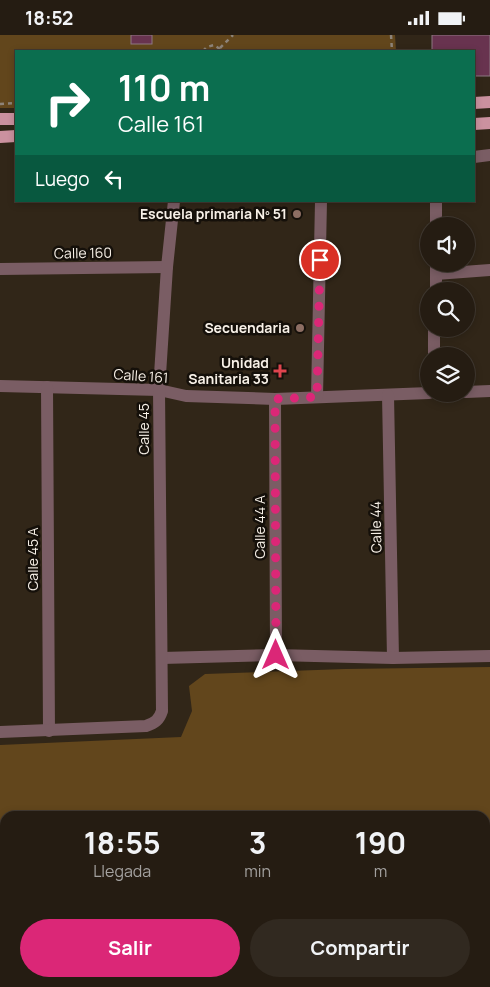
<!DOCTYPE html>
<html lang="es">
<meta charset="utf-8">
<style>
:root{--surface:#251c12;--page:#312920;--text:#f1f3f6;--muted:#a3a19f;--line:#423a32;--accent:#db2777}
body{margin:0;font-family:Manrope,sans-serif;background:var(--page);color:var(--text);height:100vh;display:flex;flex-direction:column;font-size:19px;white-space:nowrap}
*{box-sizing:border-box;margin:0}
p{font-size:16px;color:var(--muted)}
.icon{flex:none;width:28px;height:28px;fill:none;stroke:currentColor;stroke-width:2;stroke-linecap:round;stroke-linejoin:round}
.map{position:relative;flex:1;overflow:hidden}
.details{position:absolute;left:0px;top:776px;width:490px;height:176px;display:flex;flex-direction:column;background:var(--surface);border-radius:15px 15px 0 0;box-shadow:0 2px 8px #0003,0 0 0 1px var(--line)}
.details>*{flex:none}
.top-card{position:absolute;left:15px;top:15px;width:460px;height:152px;border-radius:0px;box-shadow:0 2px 8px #0003,0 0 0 1px var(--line);background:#0b6e4f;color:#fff;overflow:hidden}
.buttons{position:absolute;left:420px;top:182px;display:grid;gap:10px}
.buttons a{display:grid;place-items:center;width:55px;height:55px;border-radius:50%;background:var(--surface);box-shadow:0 2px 8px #0003,0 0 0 1px var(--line);font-size:25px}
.pin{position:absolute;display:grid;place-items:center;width:42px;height:42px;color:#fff;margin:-21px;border:2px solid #fff;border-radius:50%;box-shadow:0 1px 5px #0007}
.me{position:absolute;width:55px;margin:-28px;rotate:0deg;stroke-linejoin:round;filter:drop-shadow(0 0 4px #0008)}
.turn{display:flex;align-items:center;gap:18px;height:105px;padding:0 20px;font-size:22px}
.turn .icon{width:65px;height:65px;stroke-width:2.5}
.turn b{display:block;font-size:35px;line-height:42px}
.then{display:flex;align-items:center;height:48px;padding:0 20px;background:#0003;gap:10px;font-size:19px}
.eta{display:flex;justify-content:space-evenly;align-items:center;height:85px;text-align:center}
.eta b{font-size:30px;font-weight:700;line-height:35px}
.cta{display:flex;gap:10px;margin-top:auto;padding:10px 20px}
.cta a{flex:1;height:58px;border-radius:30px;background:var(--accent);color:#fff;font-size:20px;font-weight:700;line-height:58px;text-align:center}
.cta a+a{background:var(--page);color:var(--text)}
.status{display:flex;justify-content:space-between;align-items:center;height:35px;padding:0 25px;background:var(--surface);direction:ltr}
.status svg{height:14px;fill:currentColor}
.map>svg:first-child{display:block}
.green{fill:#62461c;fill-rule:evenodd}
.building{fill:#68334f;stroke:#8d7982}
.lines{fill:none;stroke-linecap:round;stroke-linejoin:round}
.path{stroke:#8e8479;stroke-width:2.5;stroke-dasharray:4 4;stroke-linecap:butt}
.street{stroke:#7a5d64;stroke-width:12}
.primary{stroke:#cb919f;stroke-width:12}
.route{stroke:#db2777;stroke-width:9;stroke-dasharray:0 16.2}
.education-dot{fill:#8d6e63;stroke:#15100a;stroke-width:2}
.health-dot{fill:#e0444e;stroke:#15100a;stroke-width:2}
.labels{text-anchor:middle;stroke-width:5;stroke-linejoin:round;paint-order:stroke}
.poi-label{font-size:14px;font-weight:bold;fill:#f8f1e8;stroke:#15100a;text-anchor:end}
.street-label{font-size:14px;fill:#f8f1e8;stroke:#15100a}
</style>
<div class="status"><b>18:52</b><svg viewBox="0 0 49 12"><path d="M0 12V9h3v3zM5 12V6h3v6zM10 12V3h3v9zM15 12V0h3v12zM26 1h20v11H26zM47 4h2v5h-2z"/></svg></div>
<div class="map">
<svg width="490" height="952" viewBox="0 0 490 952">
<rect width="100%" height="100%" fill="#312618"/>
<g class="green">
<polygon points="0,0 395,0 396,16 16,16 16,73 0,73"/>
<path d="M 490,632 L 490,952 L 0,952 L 0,710 L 181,702 L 192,676 L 189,651 L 205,639 L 345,634 ZM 5,781 L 485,781 L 485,948 L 5,948 Z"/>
</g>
<g class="building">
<rect x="131" y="0" width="21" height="9"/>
<polygon points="432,0 490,0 490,41 474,41 474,16 432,16"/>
</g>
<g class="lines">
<g class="path">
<polyline points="391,0 392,16"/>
<polyline points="220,13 233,0"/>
<polyline points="203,16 207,12 214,10 223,16"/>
<polyline points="0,69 16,68"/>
</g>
<g class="street">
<polyline points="474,122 490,120"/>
<polyline points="436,166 436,191"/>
<polyline points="0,234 167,232"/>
<polyline points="436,239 490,235"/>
<polyline points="436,256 436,229"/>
<polyline points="434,321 434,294"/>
<polyline points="0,351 159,355 186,361 275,364 429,358"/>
<polyline points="47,352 49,696"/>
<polyline points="466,357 490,356"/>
<polyline points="388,360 393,623"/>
<polyline points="317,362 321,166"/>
<polyline points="275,364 276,620"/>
<polyline points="162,623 276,620 393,623 490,621"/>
<path d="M 0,697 L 146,691 C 155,688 159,685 162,676 L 159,355 L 167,232 L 174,166"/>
</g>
<g class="primary">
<polyline points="474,68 490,67"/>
<polyline points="0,84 16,84"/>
<polyline points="474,89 490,88"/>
<polyline points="0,102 16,101"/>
</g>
</g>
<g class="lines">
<polyline class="route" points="276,620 275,364 317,362 320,225"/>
</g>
<g class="education-dot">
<circle cx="297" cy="179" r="5"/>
<circle cx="300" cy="293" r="5"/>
</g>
<path class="health-dot" d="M277.5 328.5h5v5h5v5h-5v5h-5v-5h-5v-5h5z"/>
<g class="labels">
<g class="poi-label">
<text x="287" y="184">Escuela primaria Nº 51</text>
<text x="290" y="298">Secuendaria</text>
<text x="269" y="333">Unidad<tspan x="269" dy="16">Sanitaria 33</tspan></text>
</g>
<g class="street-label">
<text transform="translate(83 218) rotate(-1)" y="5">Calle 160</text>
<text transform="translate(141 341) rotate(4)" y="5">Calle 161</text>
<text transform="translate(144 394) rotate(-90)" y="5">Calle 45</text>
<text transform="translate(260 492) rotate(-90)" y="5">Calle 44 A</text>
<text transform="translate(376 492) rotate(-91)" y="5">Calle 44</text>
<text transform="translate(33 524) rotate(-90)" y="5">Calle 45 A</text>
</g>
</g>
</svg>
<div class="buttons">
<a><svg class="icon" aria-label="sound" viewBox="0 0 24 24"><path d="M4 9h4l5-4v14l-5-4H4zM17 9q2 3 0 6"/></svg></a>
<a><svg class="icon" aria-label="search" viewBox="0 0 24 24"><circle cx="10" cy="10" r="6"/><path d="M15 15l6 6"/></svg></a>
<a><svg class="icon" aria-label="layers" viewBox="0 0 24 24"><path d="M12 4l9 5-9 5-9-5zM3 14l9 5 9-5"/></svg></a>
</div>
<div class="pin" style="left:320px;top:225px;background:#d93025"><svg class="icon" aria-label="arrive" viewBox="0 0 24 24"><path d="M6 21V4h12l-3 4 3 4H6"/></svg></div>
<svg class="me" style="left:276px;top:620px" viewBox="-20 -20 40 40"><path d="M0-17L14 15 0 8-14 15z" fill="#db2777" stroke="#fff" stroke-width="4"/></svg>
<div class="top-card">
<div class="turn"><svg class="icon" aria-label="right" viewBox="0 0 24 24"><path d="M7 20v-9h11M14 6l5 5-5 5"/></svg><div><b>110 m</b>Calle 161</div></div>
<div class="then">Luego<svg class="icon" aria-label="left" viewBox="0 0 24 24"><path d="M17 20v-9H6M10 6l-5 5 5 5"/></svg></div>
</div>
<section class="details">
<div class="eta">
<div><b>18:55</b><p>Llegada</p></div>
<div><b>3</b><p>min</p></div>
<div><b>190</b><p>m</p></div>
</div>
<div class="cta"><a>Salir</a><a>Compartir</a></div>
</section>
</div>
